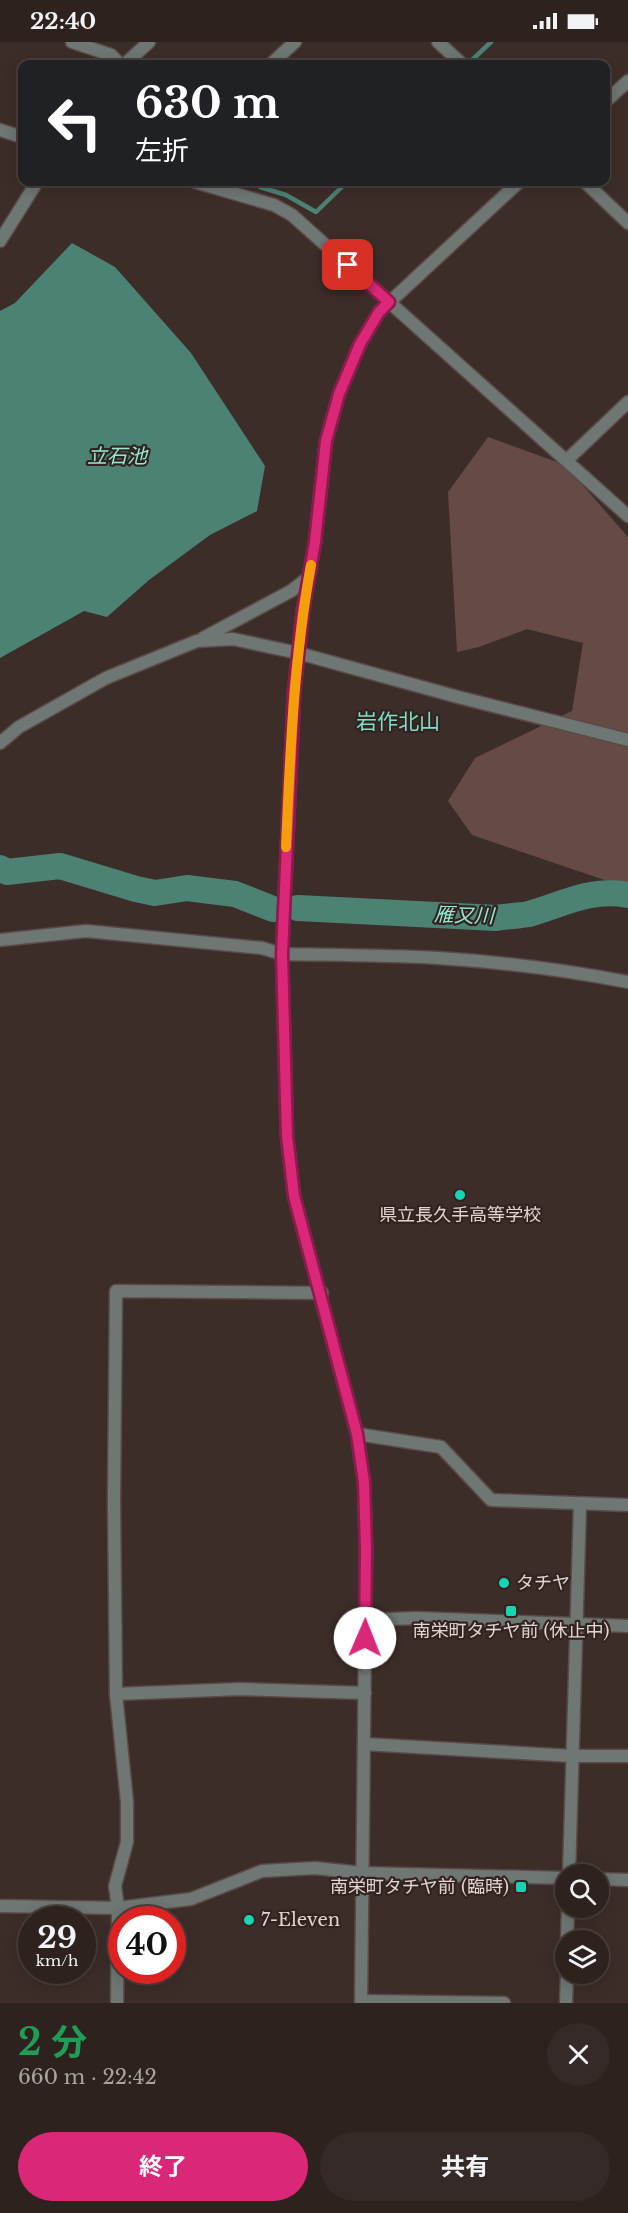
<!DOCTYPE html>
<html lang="ja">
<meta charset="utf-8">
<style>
:root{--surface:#2e221f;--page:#362a28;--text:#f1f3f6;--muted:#a7a4a4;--line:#493f3d;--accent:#db2777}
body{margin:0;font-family:"Libre Baskerville","Noto Sans JP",serif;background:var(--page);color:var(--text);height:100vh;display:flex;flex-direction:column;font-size:22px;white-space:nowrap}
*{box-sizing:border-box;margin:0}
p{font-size:20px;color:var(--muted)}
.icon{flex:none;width:33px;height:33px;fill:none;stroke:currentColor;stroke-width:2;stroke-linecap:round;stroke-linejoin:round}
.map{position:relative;height:1961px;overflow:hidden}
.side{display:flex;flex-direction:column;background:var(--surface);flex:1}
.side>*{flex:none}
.hud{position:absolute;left:18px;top:18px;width:592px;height:126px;border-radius:12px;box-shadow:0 3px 15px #0003,0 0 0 2px var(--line);background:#202124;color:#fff;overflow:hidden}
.controls{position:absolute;left:555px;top:1822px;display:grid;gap:12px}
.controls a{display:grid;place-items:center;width:54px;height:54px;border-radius:50%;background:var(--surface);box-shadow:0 3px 15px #0003,0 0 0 2px var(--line);font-size:30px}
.speed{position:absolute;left:18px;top:1864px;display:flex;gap:12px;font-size:30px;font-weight:700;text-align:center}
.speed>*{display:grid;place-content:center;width:78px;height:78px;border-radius:50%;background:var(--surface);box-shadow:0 3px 15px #0003,0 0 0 2px var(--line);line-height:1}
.speed small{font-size:15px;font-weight:400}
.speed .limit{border:9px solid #d22;background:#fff;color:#111}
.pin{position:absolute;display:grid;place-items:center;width:51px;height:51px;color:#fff;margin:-26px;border-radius:12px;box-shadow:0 3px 9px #0006}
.me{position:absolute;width:66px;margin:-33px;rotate:1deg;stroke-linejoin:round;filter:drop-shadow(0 0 4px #0008)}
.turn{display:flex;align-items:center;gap:21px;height:126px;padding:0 18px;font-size:27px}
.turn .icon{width:78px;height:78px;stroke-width:2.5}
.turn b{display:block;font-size:42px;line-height:51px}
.round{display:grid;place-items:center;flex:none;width:63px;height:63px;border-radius:32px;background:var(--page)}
.headline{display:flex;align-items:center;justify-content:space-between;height:102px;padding:0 18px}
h1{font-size:36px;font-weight:700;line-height:45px;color:#1e9e55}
.primary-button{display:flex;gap:12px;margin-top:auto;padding:12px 18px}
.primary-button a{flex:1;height:69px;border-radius:36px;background:var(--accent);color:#fff;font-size:24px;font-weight:700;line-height:69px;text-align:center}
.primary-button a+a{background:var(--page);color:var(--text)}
.status{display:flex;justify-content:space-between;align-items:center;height:42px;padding:0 30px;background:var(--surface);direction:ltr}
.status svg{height:16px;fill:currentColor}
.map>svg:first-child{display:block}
.green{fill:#664a45}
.water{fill:#4c8274}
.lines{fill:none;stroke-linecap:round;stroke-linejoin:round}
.stream{stroke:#4c8274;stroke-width:4.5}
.river{stroke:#4c8274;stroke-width:26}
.minor-casing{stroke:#5a4b48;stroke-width:15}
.tertiary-casing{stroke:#5a4b48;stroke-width:15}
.minor{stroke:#6e7774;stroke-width:12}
.tertiary{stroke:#6e7774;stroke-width:12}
.route-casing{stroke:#8e194d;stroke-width:15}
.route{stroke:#db2777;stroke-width:10}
.slow{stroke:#f59e0b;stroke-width:10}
.poi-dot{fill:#15d5b3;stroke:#332320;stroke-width:2}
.labels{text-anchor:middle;stroke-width:4.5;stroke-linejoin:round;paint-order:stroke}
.poi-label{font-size:18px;fill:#e0d5d3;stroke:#332320}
.water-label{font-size:20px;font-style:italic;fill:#91ead2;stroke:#332320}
.quarter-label{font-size:21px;fill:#7ddfc7;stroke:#332320}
</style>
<div class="status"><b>22:40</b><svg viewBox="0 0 49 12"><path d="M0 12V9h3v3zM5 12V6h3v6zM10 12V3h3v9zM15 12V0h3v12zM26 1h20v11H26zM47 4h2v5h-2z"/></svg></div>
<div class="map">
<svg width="628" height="1961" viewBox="0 0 628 1961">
<rect width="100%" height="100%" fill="#3d2d29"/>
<polygon class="green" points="488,395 565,423 628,495 628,846 472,793 448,759 475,716 572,669 583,601 527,587 479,605 457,610 448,450"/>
<polygon class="water" points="72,201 115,225 191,311 265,424 257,469 210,493 149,538 107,575 84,569 0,616 0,269 15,261"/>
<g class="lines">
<g class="stream">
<polyline points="471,19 491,0"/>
<polyline points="260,145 286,153 316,170 347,140"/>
</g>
<g class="river">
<polyline points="0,826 7,830 60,824 136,847 155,851 187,846 235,852 273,867"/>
<path d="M 298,866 L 496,876 C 507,874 518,874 529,872 C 564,862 590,846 628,853"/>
</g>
<g class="minor-casing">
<g id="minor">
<polyline points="72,0 111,13 120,22"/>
<polyline points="438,0 462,22"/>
<polyline points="271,22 295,0"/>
<polyline points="0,88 22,95"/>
<polyline points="195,140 274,163 292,173 628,474"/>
<polyline points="585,140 628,181"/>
<polyline points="0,199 37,140"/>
<polyline points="567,418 628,360"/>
<polyline points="203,596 291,549 308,536"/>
<polyline points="0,701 19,685 106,636 197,599 233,597 298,611 458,655 628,698"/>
<path d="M 0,898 L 86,889 L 262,906 L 282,912 C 334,913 386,913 438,916 C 502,920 565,928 628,940"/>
<polyline points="357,1392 441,1405 491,1458 628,1463"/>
<polyline points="366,1578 417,1576 628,1584"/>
<polyline points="116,1652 240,1647 365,1651"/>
<polyline points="364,1702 573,1714 628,1714"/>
<polyline points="569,1833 580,1463"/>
<polyline points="567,1899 568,1866"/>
<polyline points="361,1959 504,1961"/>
<polyline points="117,1961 118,1866 115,1844 127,1800 127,1760 116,1652 114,1457 116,1249 322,1251"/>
<polyline points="566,1961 567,1932"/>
</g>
</g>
<g class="tertiary-casing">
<g id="tertiary">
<polyline points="125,22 149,0"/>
<polyline points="606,59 628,39"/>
<polyline points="598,1837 628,1838"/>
<polyline points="0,1864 118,1866 191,1857 262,1829 315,1826 362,1831 566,1836"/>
<polyline points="361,1961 366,1507 364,1440 357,1392 294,1154 287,1094 282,912 294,650 303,568 315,500 326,399 339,352 360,302 379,270 519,140"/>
</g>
</g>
<use href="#minor" class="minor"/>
<use href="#tertiary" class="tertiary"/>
</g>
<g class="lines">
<g class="route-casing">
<polyline id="route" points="348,223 389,260 379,270 360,302 339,352 326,399 315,500 303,568 294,651 282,912 287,1094 294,1154 357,1392 364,1440 366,1507 365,1596"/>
</g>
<use href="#route" class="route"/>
<path class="slow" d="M 286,805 C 290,710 294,616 311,523"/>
</g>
<g class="poi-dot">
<circle cx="460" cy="1153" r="6"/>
<circle cx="504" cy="1541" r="6"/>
<rect x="505" y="1563" width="12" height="12" rx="3"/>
<rect x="515" y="1839" width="12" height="12" rx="3"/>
<circle cx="249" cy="1878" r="6"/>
</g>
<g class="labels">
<g class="poi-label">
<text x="460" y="1179">県立長久手高等学校</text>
<text x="516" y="1547" text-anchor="start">タチヤ</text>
<text x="511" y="1595">南栄町タチヤ前 (休止中)</text>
<text x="509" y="1851" text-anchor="end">南栄町タチヤ前 (臨時)</text>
<text x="261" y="1884" text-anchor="start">7-Eleven</text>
</g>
<g class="water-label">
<text x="117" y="421">立石池</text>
<text transform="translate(464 873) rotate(2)" y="7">雁又川</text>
</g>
<g class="quarter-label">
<text x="398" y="687">岩作北山</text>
</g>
</g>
</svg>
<div class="controls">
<a><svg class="icon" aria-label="search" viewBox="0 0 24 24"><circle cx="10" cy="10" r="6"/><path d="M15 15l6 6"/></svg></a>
<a><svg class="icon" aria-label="layers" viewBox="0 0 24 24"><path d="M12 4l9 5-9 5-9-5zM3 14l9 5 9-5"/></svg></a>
</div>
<div class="speed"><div>29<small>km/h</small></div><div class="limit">40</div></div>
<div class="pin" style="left:348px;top:223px;background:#d93025"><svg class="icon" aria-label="arrive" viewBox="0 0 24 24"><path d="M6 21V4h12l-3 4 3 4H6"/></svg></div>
<svg class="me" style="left:365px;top:1596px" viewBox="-20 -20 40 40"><circle r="19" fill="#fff"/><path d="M0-13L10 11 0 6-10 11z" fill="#db2777"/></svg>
<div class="hud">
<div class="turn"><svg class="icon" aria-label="left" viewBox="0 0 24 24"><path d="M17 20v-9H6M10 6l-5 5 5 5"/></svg><div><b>630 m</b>左折</div></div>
</div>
</div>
<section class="side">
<div class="headline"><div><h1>2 分</h1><p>660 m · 22:42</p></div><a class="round"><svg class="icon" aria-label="close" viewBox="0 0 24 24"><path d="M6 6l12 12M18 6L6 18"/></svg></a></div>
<div class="primary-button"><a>終了</a><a>共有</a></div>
</section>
